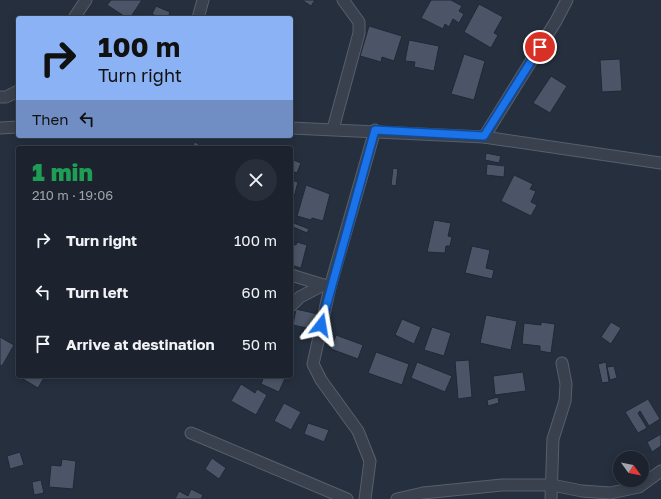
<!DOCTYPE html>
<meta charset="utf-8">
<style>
:root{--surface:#1c232e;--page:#292f3a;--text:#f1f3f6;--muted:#a0a4aa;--line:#3a404a}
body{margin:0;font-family:"Golos Text",sans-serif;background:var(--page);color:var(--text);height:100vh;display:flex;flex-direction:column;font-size:15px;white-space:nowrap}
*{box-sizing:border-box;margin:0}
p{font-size:13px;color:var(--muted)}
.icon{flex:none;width:22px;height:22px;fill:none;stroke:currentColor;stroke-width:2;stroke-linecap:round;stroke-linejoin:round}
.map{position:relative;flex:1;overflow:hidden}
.drawer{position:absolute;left:16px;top:146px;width:277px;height:232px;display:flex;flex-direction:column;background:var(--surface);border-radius:4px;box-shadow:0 2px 10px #0003,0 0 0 1px var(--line)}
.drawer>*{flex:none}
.guide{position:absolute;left:16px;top:16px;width:277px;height:122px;border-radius:4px;box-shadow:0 2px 10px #0003,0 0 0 1px var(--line);background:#8cb2f6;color:#111;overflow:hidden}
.needle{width:26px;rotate:123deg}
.controls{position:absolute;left:613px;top:451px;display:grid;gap:8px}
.controls a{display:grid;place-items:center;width:36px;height:36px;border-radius:50%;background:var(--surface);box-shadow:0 2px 10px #0003,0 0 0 1px var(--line);font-size:20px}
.pin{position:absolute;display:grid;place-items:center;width:34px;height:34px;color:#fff;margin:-17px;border:2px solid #fff;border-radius:50%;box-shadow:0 1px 4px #0007}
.me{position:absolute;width:44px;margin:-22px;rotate:14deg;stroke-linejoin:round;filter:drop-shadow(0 0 3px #0008)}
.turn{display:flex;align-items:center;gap:14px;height:84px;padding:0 16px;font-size:18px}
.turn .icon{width:52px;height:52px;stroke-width:2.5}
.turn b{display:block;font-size:28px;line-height:34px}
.then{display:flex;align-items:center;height:38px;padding:0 16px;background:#0003;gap:8px;font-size:15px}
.round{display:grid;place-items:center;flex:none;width:42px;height:42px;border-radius:21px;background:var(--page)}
.head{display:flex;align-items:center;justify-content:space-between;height:68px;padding:0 16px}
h1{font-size:24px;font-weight:800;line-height:30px;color:#1e9e55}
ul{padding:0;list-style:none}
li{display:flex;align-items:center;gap:12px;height:52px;padding:0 16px}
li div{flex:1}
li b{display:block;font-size:15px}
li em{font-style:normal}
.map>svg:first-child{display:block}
.building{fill:#4b5567;stroke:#202835}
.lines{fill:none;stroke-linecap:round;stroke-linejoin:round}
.minor-casing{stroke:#575f6c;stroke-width:13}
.minor{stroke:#39414e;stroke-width:11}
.route-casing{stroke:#114b97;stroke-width:10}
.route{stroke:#1a73e8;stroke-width:7}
</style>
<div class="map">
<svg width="661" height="499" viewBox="0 0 661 499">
<rect width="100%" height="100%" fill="#252f3e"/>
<g class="building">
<polygon points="111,0 142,0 130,18 127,18 107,5"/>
<polygon points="302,0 315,0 311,6"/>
<polygon points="431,0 451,0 462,6 459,11 464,14 459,23 453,19 449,27 445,24 443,29 421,18"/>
<polygon points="479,4 503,17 494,33 498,35 491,48 464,32"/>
<polygon points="156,6 170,12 168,18 160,18 152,14"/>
<polygon points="369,26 402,36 394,61 382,57 381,62 360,56"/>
<polygon points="409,40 439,46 434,71 414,67 415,62 405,61"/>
<polygon points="464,54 485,61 474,100 451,94"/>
<polygon points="620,59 622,91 602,92 600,60"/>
<polygon points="551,76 567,86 550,113 533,103"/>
<polygon points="195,142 204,148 191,148"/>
<polygon points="486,153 501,156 499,163 485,160"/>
<polygon points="291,159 301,163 297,173 291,171"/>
<polygon points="487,164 505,166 504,177 486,175"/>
<polygon points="393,168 398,169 396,186 391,185"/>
<polygon points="514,175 533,184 530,189 536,191 531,202 537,205 531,216 501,201"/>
<polygon points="291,180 298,182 291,209"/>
<polygon points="306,185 330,194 323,221 312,218 311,220 297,216"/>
<polygon points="434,220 451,223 448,236 452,237 450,246 446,246 445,253 427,252"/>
<polygon points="294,223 309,229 307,233 293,227"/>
<polygon points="297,242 307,245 301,268 291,265 291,244 296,245"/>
<polygon points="472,246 490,250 486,268 494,270 492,279 465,273"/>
<polygon points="296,309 322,315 319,331 293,325"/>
<polygon points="486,315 517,321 511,350 480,343"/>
<polygon points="402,319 421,327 414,344 395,335"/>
<polygon points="541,322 555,324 551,353 540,351 540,346 522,344 524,323 541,325"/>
<polygon points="611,322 621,328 611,344 601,337"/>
<polygon points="432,327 451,333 444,356 424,350"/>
<polygon points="336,335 363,345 358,359 331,349"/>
<polygon points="0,337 14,345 2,366 0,365"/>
<polygon points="376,352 409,364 402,385 368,373"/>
<polygon points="469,360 472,397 458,399 455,361"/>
<polygon points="417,362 452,376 445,392 411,378"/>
<polygon points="606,362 609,382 602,383 598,364"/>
<polygon points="614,366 617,378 610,380 607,367"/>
<polygon points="523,372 526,391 495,395 493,376"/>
<polygon points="18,376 45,376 38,388"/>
<polygon points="264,376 286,376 279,392 261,384"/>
<polygon points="241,384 255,393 257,389 267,395 256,415 231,401"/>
<polygon points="498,397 499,403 488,406 487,400"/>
<polygon points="648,399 660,419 649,426 640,411 638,413 647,428 638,433 625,412"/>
<polygon points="284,403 301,412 291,430 274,421"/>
<polygon points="308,423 329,430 324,442 304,434"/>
<polygon points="661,434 661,446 652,452 647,442"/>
<polygon points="20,452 24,465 10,469 7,456"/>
<polygon points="212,458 226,468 219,479 205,469"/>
<polygon points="62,459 76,461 73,489 49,487 51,465 61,466"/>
<polygon points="41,480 44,493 34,495 32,482"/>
<polygon points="191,489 203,495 201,499 175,499 179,491 188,496"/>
</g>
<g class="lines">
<g class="minor-casing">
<g id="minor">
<polyline points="74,18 86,0"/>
<polyline points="198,18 203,0"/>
<polyline points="0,97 6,97 18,91"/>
<polyline points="0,128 18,127"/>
<polyline points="291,128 484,137 661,163"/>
<polyline points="333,129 359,33 359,22 343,0"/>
<polyline points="484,137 556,21 567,0"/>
<polyline points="291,275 330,287"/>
<polyline points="291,306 300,297 323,285"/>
<polyline points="191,433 347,499"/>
<polyline points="365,499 370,461 358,431 321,380 313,364 330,287 375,130"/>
<polyline points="397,499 423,493 502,485 552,485 582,491 610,493 639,487 661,471"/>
<polyline points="551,499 553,439 565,401 566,384 562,363"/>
</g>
</g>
<use href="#minor" class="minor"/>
</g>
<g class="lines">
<g class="route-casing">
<polyline id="route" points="321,325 375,130 484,136 540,47"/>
</g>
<use href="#route" class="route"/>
</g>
</svg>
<div class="controls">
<a><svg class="needle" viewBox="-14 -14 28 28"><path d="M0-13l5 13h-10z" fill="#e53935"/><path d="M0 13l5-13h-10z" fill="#a0a4aa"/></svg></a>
</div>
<div class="pin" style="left:540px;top:47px;background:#d93025"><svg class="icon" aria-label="arrive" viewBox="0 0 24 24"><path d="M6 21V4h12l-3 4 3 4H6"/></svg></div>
<svg class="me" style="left:321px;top:325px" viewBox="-20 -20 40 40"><path d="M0-17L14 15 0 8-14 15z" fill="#1a73e8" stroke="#fff" stroke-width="4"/></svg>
<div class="guide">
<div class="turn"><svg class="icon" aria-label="right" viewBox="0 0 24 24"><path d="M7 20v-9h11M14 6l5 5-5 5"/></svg><div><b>100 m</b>Turn right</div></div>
<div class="then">Then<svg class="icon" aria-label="left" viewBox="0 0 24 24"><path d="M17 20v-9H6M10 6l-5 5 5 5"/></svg></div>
</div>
<section class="drawer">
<div class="head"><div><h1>1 min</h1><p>210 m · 19:06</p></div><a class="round"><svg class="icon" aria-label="close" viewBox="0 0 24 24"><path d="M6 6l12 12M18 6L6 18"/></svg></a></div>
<ul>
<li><svg class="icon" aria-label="right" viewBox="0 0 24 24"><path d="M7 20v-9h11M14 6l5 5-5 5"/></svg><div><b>Turn right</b></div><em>100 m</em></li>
<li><svg class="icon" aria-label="left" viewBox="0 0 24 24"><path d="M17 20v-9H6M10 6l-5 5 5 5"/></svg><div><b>Turn left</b></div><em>60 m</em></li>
<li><svg class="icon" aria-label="arrive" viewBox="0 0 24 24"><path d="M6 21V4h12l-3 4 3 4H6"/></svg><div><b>Arrive at destination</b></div><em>50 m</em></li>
</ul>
</section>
</div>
